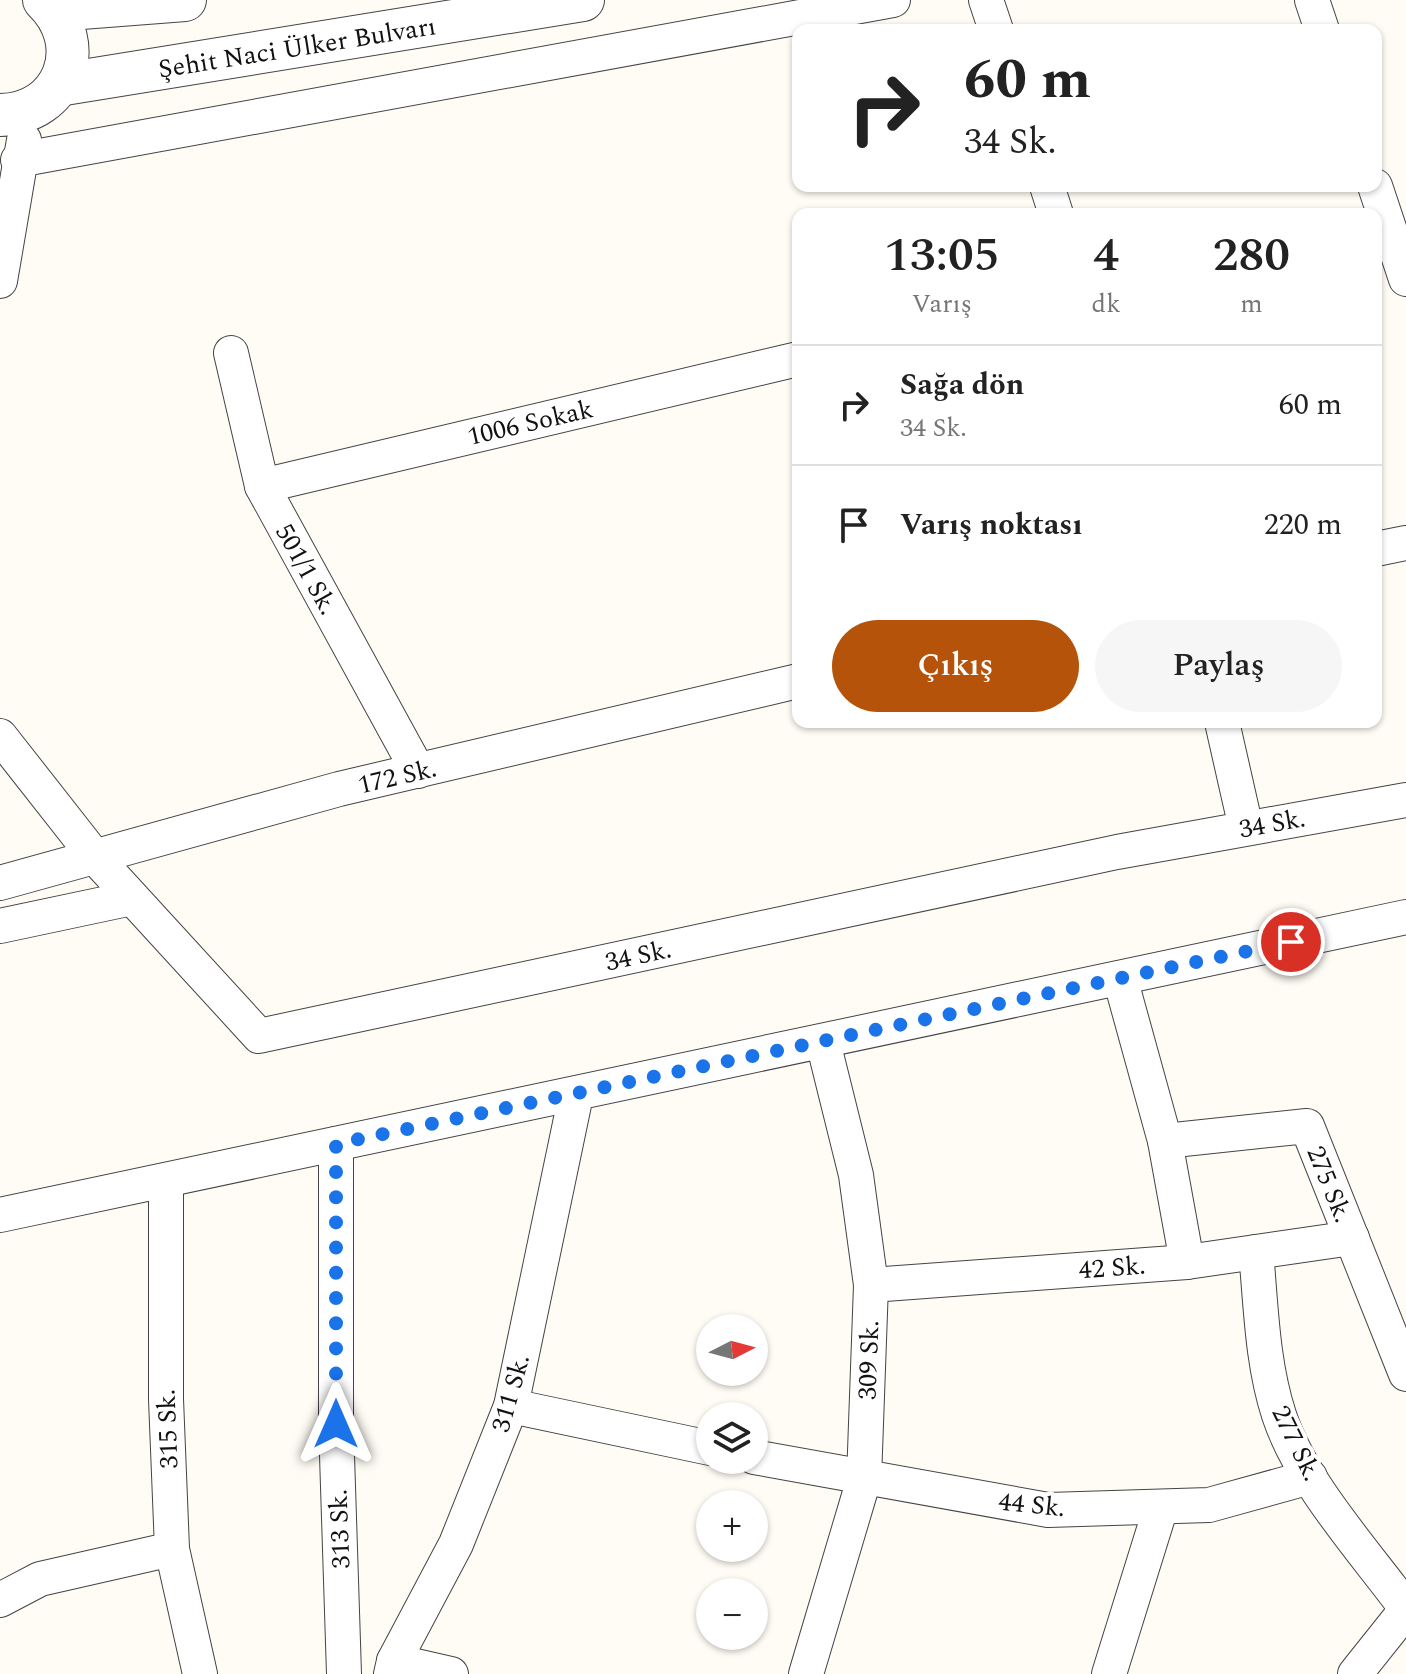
<!DOCTYPE html>
<html lang="tr">
<meta charset="utf-8">
<style>
:root{--surface:#fff;--page:#f6f6f6;--text:#222;--muted:#767676;--line:#e0e0e0;--accent:#b45309}
body{margin:0;font-family:Spectral,serif;background:var(--page);color:var(--text);height:100vh;display:flex;flex-direction:column;font-size:30px;white-space:nowrap}
*{box-sizing:border-box;margin:0}
p{font-size:26px;color:var(--muted)}
.icon{flex:none;width:44px;height:44px;fill:none;stroke:currentColor;stroke-width:2;stroke-linecap:round;stroke-linejoin:round}
.map{position:relative;flex:1;overflow:hidden}
.sheet{position:absolute;left:792px;top:208px;width:590px;height:520px;display:flex;flex-direction:column;background:var(--surface);border-radius:16px;box-shadow:0 2px 6px #0004}
.sheet>*{flex:none}
.top-card{position:absolute;left:792px;top:24px;width:590px;height:168px;border-radius:16px;box-shadow:0 2px 6px #0004;background:#fff;color:var(--text);overflow:hidden}
.needle{width:52px;rotate:84deg}
.buttons{position:absolute;left:696px;top:1314px;display:grid;gap:16px}
.buttons a{display:grid;place-items:center;width:72px;height:72px;border-radius:50%;background:var(--surface);box-shadow:0 2px 6px #0004;font-size:40px}
.pin{position:absolute;display:grid;place-items:center;width:68px;height:68px;color:#fff;margin:-34px;border:4px solid #fff;border-radius:50%;box-shadow:0 2px 8px #0007}
.me{position:absolute;width:88px;margin:-44px;rotate:0deg;stroke-linejoin:round;filter:drop-shadow(0 0 6px #0008)}
.turn{display:flex;align-items:center;gap:28px;height:168px;padding:0 40px;font-size:36px}
.turn .icon{width:104px;height:104px;stroke-width:2.5}
.turn b{display:block;font-size:56px;line-height:68px}
.eta{display:flex;justify-content:space-evenly;align-items:center;height:136px;text-align:center}
.eta b{font-size:48px;font-weight:600;line-height:56px}
.primary-button{display:flex;gap:16px;margin-top:auto;padding:16px 40px}
.primary-button a{flex:1;height:92px;border-radius:48px;background:var(--accent);color:#fff;font-size:32px;font-weight:600;line-height:92px;text-align:center}
.primary-button a+a{background:var(--page);color:var(--text)}
ul{padding:0;list-style:none}
li{display:flex;align-items:center;gap:24px;height:120px;padding:0 40px;border-top:2px solid var(--line)}
li div{flex:1}
li b{display:block;font-size:30px}
li em{font-style:normal}
.map>svg:first-child{display:block}
.lines{fill:none;stroke-linecap:round;stroke-linejoin:round}
.minor-casing{stroke:#444;stroke-width:36}
.tertiary-casing{stroke:#444;stroke-width:44}
.minor{stroke:#fff;stroke-width:34}
.tertiary{stroke:#fff;stroke-width:42}
.route{stroke:#1a73e8;stroke-width:14;stroke-dasharray:0 25.2}
.labels{text-anchor:middle;stroke-width:8;stroke-linejoin:round;paint-order:stroke}
.street-label{font-size:26px;fill:#111;stroke:#fff}
</style>
<div class="map">
<svg width="1406" height="1674" viewBox="0 0 1406 1674">
<rect width="100%" height="100%" fill="#fffcf5"/>
<g class="lines">
<g class="minor-casing">
<g id="minor">
<polyline points="986,0 996,30"/>
<polyline points="1312,0 1322,30"/>
<polyline points="18,160 893,0"/>
<polyline points="1047,186 1056,214"/>
<polyline points="1375,186 1406,279"/>
<polyline points="0,281 24,140"/>
<polyline points="231,353 262,486 418,771"/>
<polyline points="262,486 798,359"/>
<polyline points="1376,549 1406,543"/>
<polyline points="1222,722 1246,828"/>
<polyline points="0,736 95,857 259,1036 1117,852 1406,800"/>
<polyline points="0,883 339,789 798,681"/>
<polyline points="0,926 132,898"/>
<polyline points="1120,978 1165,1141 1187,1262"/>
<polyline points="1165,1141 1307,1126 1406,1374"/>
<polyline points="336,1144 336,1424 344,1674"/>
<polyline points="166,1181 166,1399 172,1549 200,1674"/>
<polyline points="0,1215 1406,917"/>
<path d="M 1256,1252 C 1261,1306 1262,1363 1279,1415 C 1301,1482 1364,1551 1406,1608"/>
<polyline points="871,1285 1187,1262 1352,1238"/>
<polyline points="511,1406 710,1448"/>
<polyline points="754,1457 1048,1510 1209,1505 1310,1477"/>
<polyline points="0,1600 40,1579 172,1549"/>
<polyline points="394,1661 451,1674"/>
<polyline points="391,1674 394,1661 456,1544 511,1406 576,1095"/>
<polyline points="806,1674 864,1479 871,1285 856,1175 823,1042"/>
<polyline points="1109,1674 1161,1507"/>
<polyline points="1355,1674 1406,1610"/>
</g>
</g>
<g class="tertiary-casing">
<g id="tertiary">
<polyline points="55,10 185,0"/>
<polyline points="58,85 583,0"/>
<path d="M 0,115 C 65,114 90,44 44,0"/>
</g>
</g>
<use href="#minor" class="minor"/>
<use href="#tertiary" class="tertiary"/>
</g>
<g class="lines">
<polyline class="route" points="336,1424 336,1144 1291,942"/>
</g>
<g class="labels">
<g class="street-label">
<text transform="translate(297 47) rotate(-9)" y="9">Şehit Naci Ülker Bulvarı</text>
<text transform="translate(530 422) rotate(-13)" y="9">1006 Sokak</text>
<text transform="translate(307 569) rotate(61)" y="9">501/1 Sk.</text>
<text transform="translate(397 776) rotate(-13)" y="9">172 Sk.</text>
<text transform="translate(1272 823) rotate(-10)" y="9">34 Sk.</text>
<text transform="translate(638 955) rotate(-12)" y="9">34 Sk.</text>
<text transform="translate(1330 1184) rotate(68)" y="9">275 Sk.</text>
<text transform="translate(1112 1267) rotate(-4)" y="9">42 Sk.</text>
<text transform="translate(868 1360) rotate(-88)" y="9">309 Sk.</text>
<text transform="translate(510 1393) rotate(-74)" y="9">311 Sk.</text>
<text transform="translate(167 1429) rotate(-92)" y="9">315 Sk.</text>
<text transform="translate(1297 1443) rotate(64)" y="9">277 Sk.</text>
<text transform="translate(1032 1504) rotate(6)" y="9">44 Sk.</text>
<text transform="translate(339 1529) rotate(-92)" y="9">313 Sk.</text>
</g>
</g>
</svg>
<div class="buttons">
<a><svg class="needle" viewBox="-14 -14 28 28"><path d="M0-13l5 13h-10z" fill="#e53935"/><path d="M0 13l5-13h-10z" fill="#767676"/></svg></a>
<a><svg class="icon" aria-label="layers" viewBox="0 0 24 24"><path d="M12 4l9 5-9 5-9-5zM3 14l9 5 9-5"/></svg></a>
<a>+</a>
<a>−</a>
</div>
<div class="pin" style="left:1291px;top:942px;background:#d93025"><svg class="icon" aria-label="arrive" viewBox="0 0 24 24"><path d="M6 21V4h12l-3 4 3 4H6"/></svg></div>
<svg class="me" style="left:336px;top:1424px" viewBox="-20 -20 40 40"><path d="M0-17L14 15 0 8-14 15z" fill="#1a73e8" stroke="#fff" stroke-width="4"/></svg>
<div class="top-card">
<div class="turn"><svg class="icon" aria-label="right" viewBox="0 0 24 24"><path d="M7 20v-9h11M14 6l5 5-5 5"/></svg><div><b>60 m</b>34 Sk.</div></div>
</div>
<section class="sheet">
<div class="eta">
<div><b>13:05</b><p>Varış</p></div>
<div><b>4</b><p>dk</p></div>
<div><b>280</b><p>m</p></div>
</div>
<ul>
<li><svg class="icon" aria-label="right" viewBox="0 0 24 24"><path d="M7 20v-9h11M14 6l5 5-5 5"/></svg><div><b>Sağa dön</b><p>34 Sk.</p></div><em>60 m</em></li>
<li><svg class="icon" aria-label="arrive" viewBox="0 0 24 24"><path d="M6 21V4h12l-3 4 3 4H6"/></svg><div><b>Varış noktası</b></div><em>220 m</em></li>
</ul>
<div class="primary-button"><a>Çıkış</a><a>Paylaş</a></div>
</section>
</div>
